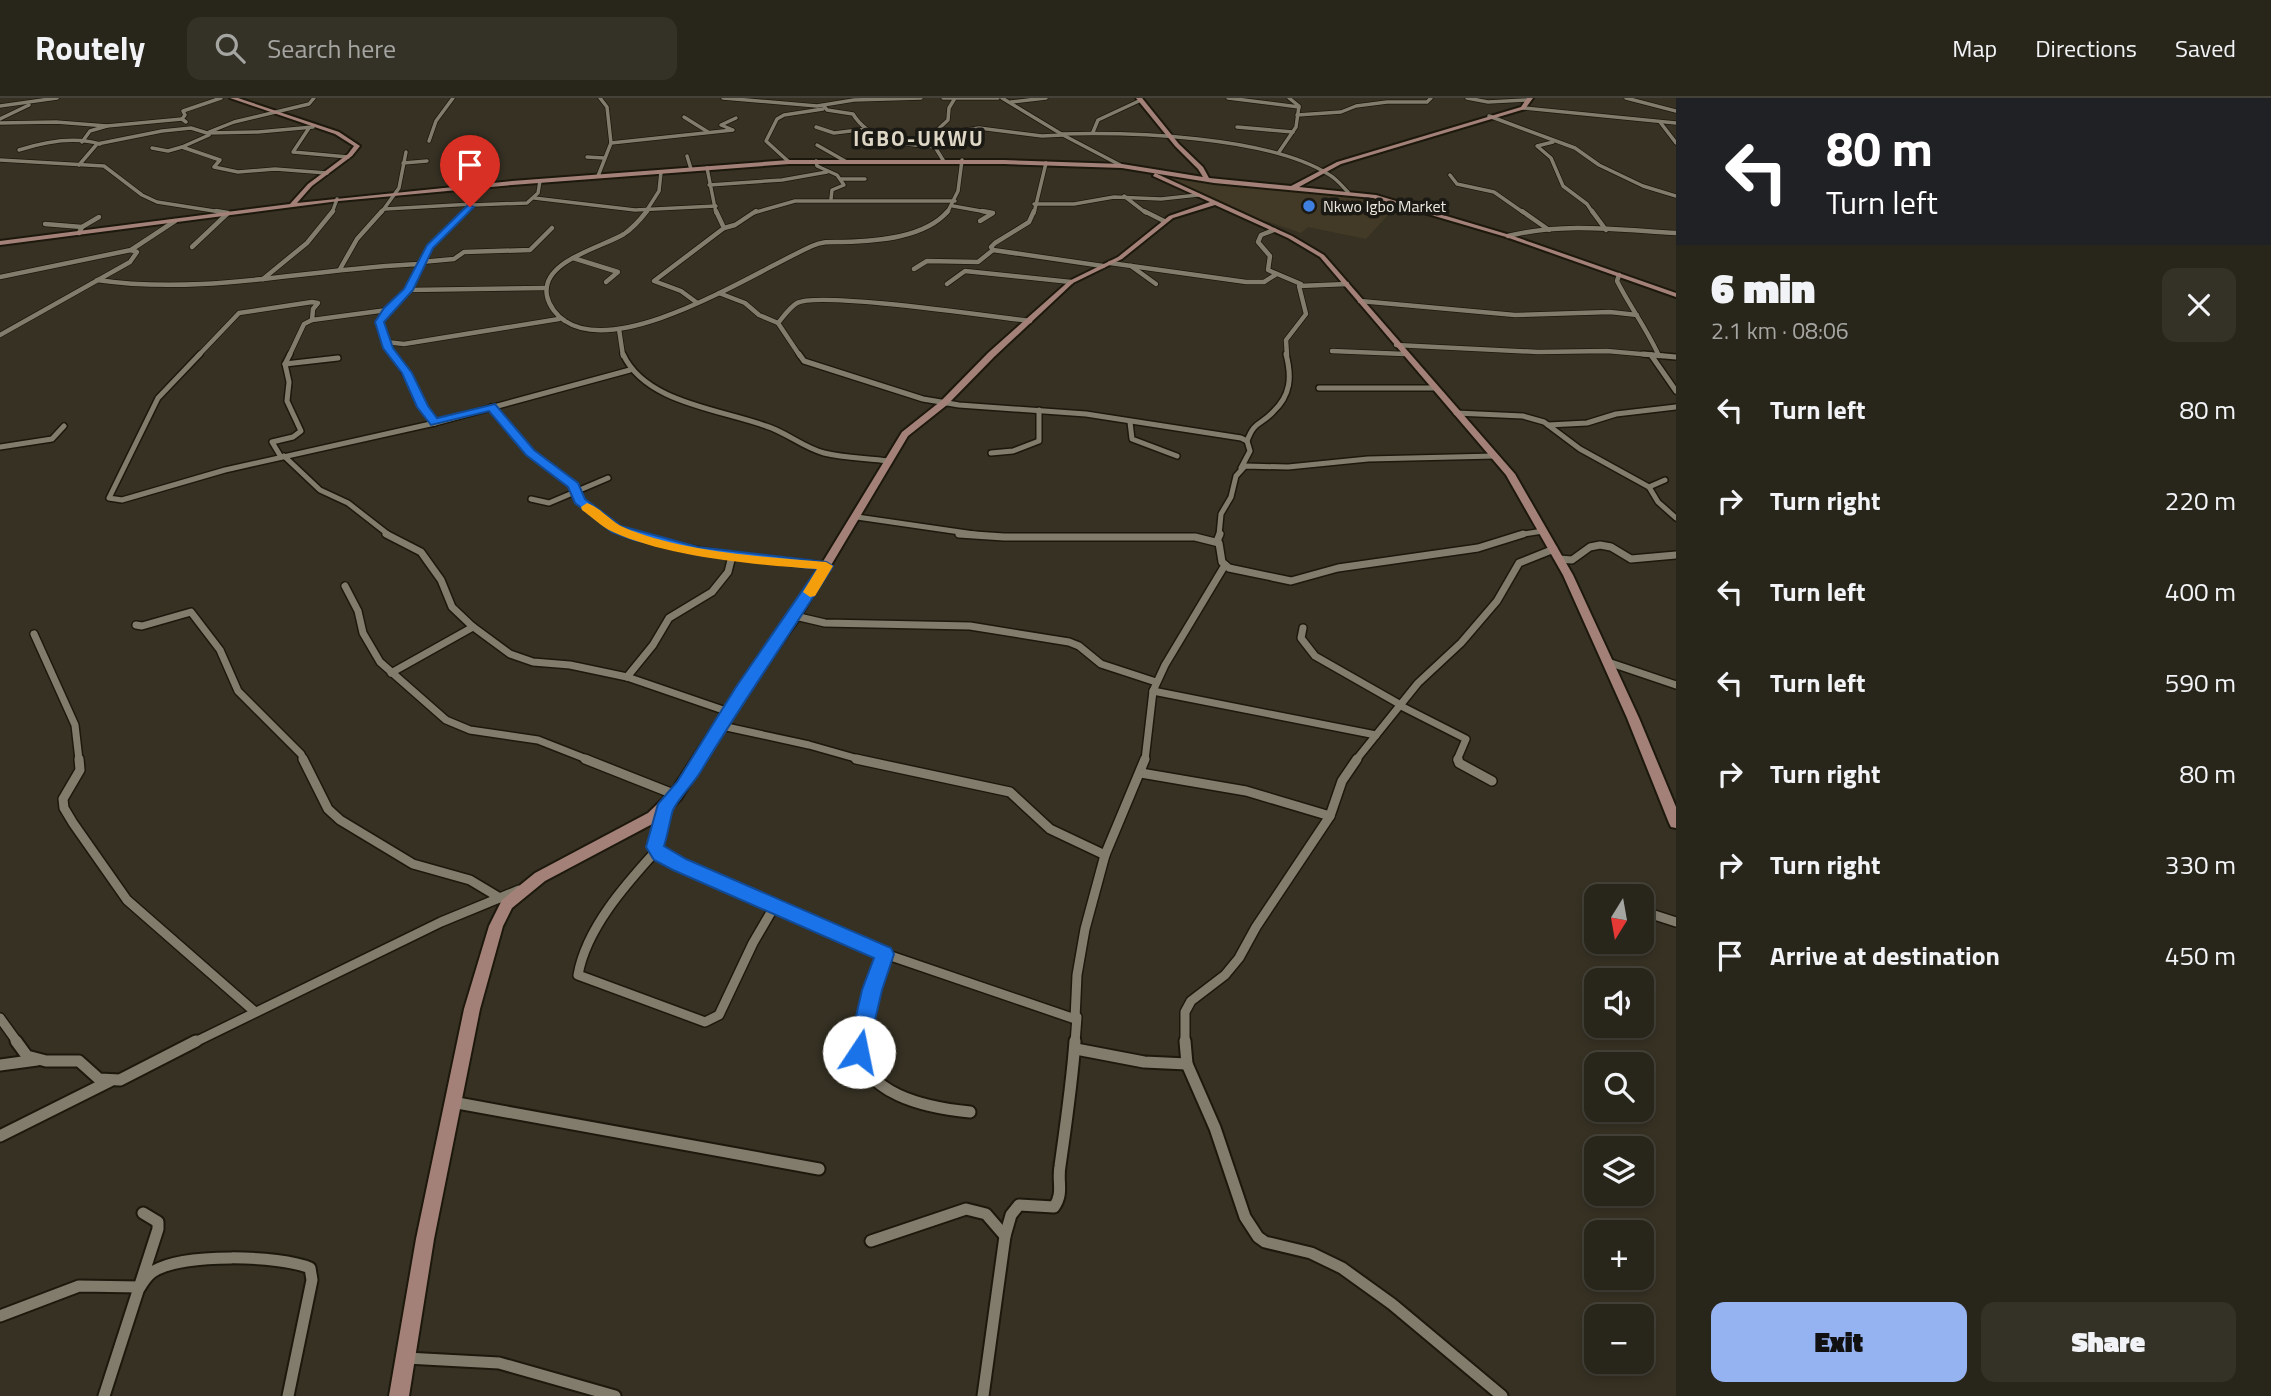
<!DOCTYPE html>
<meta charset="utf-8">
<style>
:root{--surface:#28251a;--page:#343127;--text:#f1f3f6;--muted:#a5a5a2;--line:#444239;--accent:#95b2f1}
body{margin:0;font-family:"Titillium Web",sans-serif;background:var(--page);color:var(--text);height:100vh;display:flex;flex-direction:column;font-size:26px;white-space:nowrap}
*{box-sizing:border-box;margin:0}
p{font-size:23px;color:var(--muted)}
.icon{flex:none;width:38px;height:38px;fill:none;stroke:currentColor;stroke-width:2;stroke-linecap:round;stroke-linejoin:round}
.map{position:relative;flex:1;overflow:hidden}
.panel{display:flex;flex-direction:column;background:var(--surface);width:595px}
.panel>*{flex:none}
.banner{background:#202124;color:#fff;overflow:hidden}
.needle{width:46px;rotate:191deg}
.controls{position:absolute;left:1584px;top:786px;display:grid;gap:14px}
.controls a{display:grid;place-items:center;width:70px;height:70px;border-radius:14px;background:var(--surface);box-shadow:0 4px 10px #0003,0 0 0 2px var(--line);font-size:35px}
.pin{position:absolute;display:grid;place-items:center;width:60px;height:60px;color:#fff;margin:-72px -30px;border-radius:50% 50% 50% 0;rotate:-45deg;box-shadow:0 0 7px #0007}
.pin .icon{rotate:45deg}
.me{position:absolute;width:77px;margin:-38px;rotate:11deg;stroke-linejoin:round;filter:drop-shadow(0 0 5px #0008)}
.turn{display:flex;align-items:center;gap:24px;height:147px;padding:0 35px;font-size:32px}
.turn .icon{width:91px;height:91px;stroke-width:2.5}
.turn b{display:block;font-size:49px;line-height:60px}
.round{display:grid;place-items:center;flex:none;width:74px;height:74px;border-radius:14px;background:var(--page)}
.head{display:flex;align-items:center;justify-content:space-between;height:119px;padding:0 35px}
h1{font-size:42px;font-weight:800;line-height:52px}
.cta{display:flex;gap:14px;margin-top:auto;padding:14px 35px}
.cta a{flex:1;height:80px;border-radius:14px;background:var(--accent);color:#111;font-size:28px;font-weight:800;line-height:80px;text-align:center}
.cta a+a{background:var(--page);color:var(--text)}
ul{padding:0;list-style:none}
li{display:flex;align-items:center;gap:21px;height:91px;padding:0 35px}
li div{flex:1}
li b{display:block;font-size:26px}
li em{font-style:normal}
header{display:flex;align-items:center;gap:42px;box-sizing:border-box;height:98px;padding:0 35px;background:var(--surface);border-bottom:2px solid var(--line)}
header strong{font-size:33px}
nav{display:flex;gap:38px;margin-inline-start:auto;font-size:24px}
.search{width:490px;height:63px;background:var(--page);display:flex;align-items:center;gap:18px;box-sizing:border-box;padding:0 24px;border-radius:14px;color:var(--muted);font-size:26px}
main{display:flex;flex:1;min-height:0}
.map>svg:first-child{display:block}
.built{fill:#423a26}
.lines{fill:none;stroke-linecap:round;stroke-linejoin:round}
.street-far5-casing{stroke:#1d180c;stroke-width:5}
.street-far4-casing{stroke:#1d180c;stroke-width:6}
.street-far3-casing{stroke:#1d180c;stroke-width:8}
.street-far2-casing{stroke:#1d180c;stroke-width:10}
.street-far1-casing{stroke:#1d180c;stroke-width:12}
.street-casing{stroke:#1d180c;stroke-width:15}
.secondary-casing{stroke:#1d180c;stroke-width:4}
.street-far5{stroke:#827c6d;stroke-width:3.5}
.street-far4{stroke:#827c6d;stroke-width:4.5}
.street-far3{stroke:#827c6d;stroke-width:5}
.street-far2{stroke:#827c6d;stroke-width:7}
.street-far1{stroke:#827c6d;stroke-width:9}
.street{stroke:#827c6d;stroke-width:11}
.secondary{fill:#a38178;fill-rule:evenodd}
.route{fill:#1a73e8;stroke:#114b97;stroke-width:2}
.slow{fill:#f59e0b}
.shop-dot{fill:#3f7fe0;stroke:#1b1913;stroke-width:2.5}
.labels{text-anchor:middle;stroke-width:7;stroke-linejoin:round;paint-order:stroke}
.far-poi-label{font-size:16px;fill:#eae7de;stroke:#1b1913;text-anchor:start}
.far-district-label{font-size:21px;font-weight:bold;letter-spacing:2px;fill:#ded7c6;stroke:#1b1913}
</style>
<header>
<strong>Routely</strong>
<div class="search"><svg class="icon" aria-label="search" viewBox="0 0 24 24"><circle cx="10" cy="10" r="6"/><path d="M15 15l6 6"/></svg>Search here</div>
<nav><a>Map</a><a>Directions</a><a>Saved</a></nav>
</header>
<main>
<div class="map">
<svg width="1676" height="1298" viewBox="0 0 1676 1298">
<rect width="100%" height="100%" fill="#363123"/>
<polygon class="built" points="1157,74 1190,80 1360,97 1399,105 1366,141 1308,129 1301,135 1266,123 1260,125 1156,76"/>
<g class="lines">
<g class="street-far5-casing">
<g id="street-far5">
<polyline points="600,0 607,9 611,45"/>
<polyline points="723,0 817,8 854,2 921,0"/>
<polyline points="943,0 998,0"/>
<polyline points="1002,0 1063,37 1122,68"/>
<polyline points="1228,0 1299,9"/>
<polyline points="1467,0 1488,4 1528,2"/>
<polyline points="1626,0 1676,13"/>
<polyline points="1011,4 1046,0"/>
<polyline points="0,8 57,0"/>
<path d="M 824,8 L 827,12 L 853,16 C 869,43 906,47 935,49"/>
<polyline points="1523,10 1676,25"/>
<polyline points="1297,17 1341,14 1356,8 1387,4 1427,4 1431,0"/>
<polyline points="1489,18 1575,50 1599,67 1643,88 1676,98"/>
<polyline points="684,19 708,34"/>
<polyline points="0,21 29,7"/>
<polyline points="186,24 182,21 185,17 183,13 221,0"/>
<polyline points="1660,24 1676,45"/>
<polyline points="0,25 56,24 107,28 90,33 82,44"/>
<polyline points="107,28 182,21"/>
<polyline points="816,29 834,35 867,31"/>
<polyline points="1237,29 1293,34"/>
<polyline points="309,30 293,54 348,59"/>
<polyline points="209,34 234,24 309,6 314,0"/>
<polyline points="1093,34 1098,22 1141,2"/>
<path d="M 1060,36 C 1131,34 1267,38 1328,76 C 1336,80 1342,88 1348,94"/>
<polyline points="209,37 182,49 220,62 214,69 238,74 275,71 327,75"/>
<polyline points="934,37 979,30 1042,38 1063,37"/>
<polyline points="429,43 436,23 453,0"/>
<polyline points="1553,44 1537,48 1551,60 1563,88 1587,106 1593,115"/>
<polyline points="817,47 845,63"/>
<polyline points="152,50 168,53 182,49"/>
<path d="M 19,52 C 44,44 74,38 100,46"/>
<polyline points="1279,54 1296,29 1299,8 1289,0"/>
<polyline points="687,58 691,71"/>
<polyline points="587,59 604,60"/>
<polyline points="0,62 104,68 142,97 157,104 227,115"/>
<polyline points="943,62 935,49 934,35 948,22 949,10 955,0"/>
<polyline points="816,63 817,68 837,77 844,87 832,92 831,101"/>
<polyline points="789,64 766,43 777,21 784,17 823,11"/>
<polyline points="403,65 427,63"/>
<polyline points="79,67 97,46 162,33 191,30 207,35 258,34 313,29"/>
<polyline points="707,70 716,115"/>
<polyline points="1450,77 1457,86 1494,94 1524,115"/>
<polyline points="598,78 611,45 733,32 721,27 736,20"/>
<polyline points="841,81 865,81"/>
<polyline points="709,87 782,82 827,74"/>
<polyline points="1124,98 1146,115"/>
<polyline points="534,100 635,112 716,108"/>
<polyline points="1034,106 1074,106 1114,99 1161,101 1198,97"/>
<polyline points="953,108 992,115"/>
<polyline points="385,111 473,106"/>
<polyline points="332,115 337,101"/>
<polyline points="381,115 399,90 406,54"/>
<polyline points="464,115 472,107 527,105 538,95 540,83"/>
<polyline points="645,115 659,93 661,74"/>
<polyline points="753,115 795,103 955,103"/>
<polyline points="947,115 958,93 962,62"/>
<polyline points="1034,115 1046,65"/>
</g>
</g>
<g class="street-far4-casing">
<g id="street-far4">
<path d="M 647,113 C 640,122 633,130 624,136 C 601,150 540,163 547,198 C 549,208 557,218 565,223 C 622,261 758,172 812,148 C 823,143 832,144 843,144 C 877,143 925,140 948,113"/>
<polyline points="1144,113 1164,123"/>
<polyline points="1522,113 1549,132"/>
<polyline points="1592,113 1606,132"/>
<polyline points="980,123 993,115 982,113"/>
<polyline points="45,126 82,129 79,135"/>
<polyline points="82,129 99,119"/>
<polyline points="724,130 735,127 756,113"/>
<polyline points="1274,132 1261,137 1258,144 1270,158 1268,172 1301,186"/>
<path d="M 1508,138 C 1564,124 1620,132 1676,135"/>
<polyline points="192,149 228,115 216,113"/>
<polyline points="993,152 1103,168"/>
<polyline points="573,160 618,174 606,184"/>
<polyline points="421,164 454,161 464,154 530,152 552,130"/>
<polyline points="1110,165 1246,184 1264,184 1275,177"/>
<polyline points="1131,168 1156,186"/>
<polyline points="340,171 357,141 382,113"/>
<polyline points="914,171 927,163 978,164 993,152 991,149 995,145 1029,124 1034,113"/>
<path d="M 1619,177 L 1617,183 C 1630,209 1647,231 1659,258"/>
<polyline points="0,179 131,152 175,123"/>
<polyline points="263,181 307,145 333,113"/>
<path d="M 97,182 C 207,198 311,170 420,166"/>
<polyline points="947,186 965,173 1071,184"/>
<polyline points="408,192 544,190"/>
<polyline points="719,195 745,205 759,217 778,225 800,258"/>
<polyline points="1360,203 1515,217 1610,214 1637,217"/>
<polyline points="696,204 681,193 654,183 724,130 716,113"/>
<path d="M 778,225 C 783,219 790,209 797,205 C 819,193 995,219 1030,223"/>
<polyline points="619,231 623,258"/>
<polyline points="0,237 130,164 137,154 131,152"/>
<polyline points="386,244 404,246 559,221"/>
<polyline points="1396,247 1538,254 1607,253 1663,258"/>
<polyline points="1332,253 1404,256"/>
<polyline points="198,258 239,215 312,204 318,205 313,211 312,222 387,212"/>
<polyline points="289,258 304,226 312,222"/>
<polyline points="394,258 388,250 379,224 387,212 408,192 430,149 466,113"/>
<polyline points="1287,258 1286,242 1306,216 1299,188 1347,186"/>
</g>
</g>
<g class="street-far3-casing">
<g id="street-far3">
<polyline points="200,256 158,300 109,400 122,402 225,372 435,325 630,272"/>
<path d="M 393,256 C 409,278 418,303 435,325"/>
<path d="M 623,256 C 645,305 720,311 766,328 C 786,334 804,350 824,355 C 844,360 867,360 888,363"/>
<polyline points="799,256 804,263 923,301 959,307 1086,316 1241,340 1247,343 1250,353 1241,370"/>
<polyline points="1643,256 1676,259"/>
<polyline points="1651,257 1676,293"/>
<polyline points="285,266 290,256"/>
<polyline points="1319,290 1433,290"/>
<polyline points="491,309 530,355 574,388 579,403 616,431 634,437"/>
<polyline points="1456,315 1523,318 1544,324 1580,351 1649,389 1658,404 1676,420"/>
<polyline points="1130,324 1132,341 1177,358"/>
<polyline points="1548,327 1587,325 1616,316 1676,309"/>
<path d="M 1247,343 C 1255,322 1260,328 1273,314 C 1291,297 1292,279 1286,256"/>
<polyline points="0,349 52,341 64,328"/>
<polyline points="991,355 1013,353 1039,343 1039,312"/>
<polyline points="284,358 320,392 348,405 389,437"/>
<polyline points="281,359 272,344 293,339 301,333 287,303 289,284 285,266 338,260"/>
<polyline points="1649,389 1665,382"/>
<polyline points="531,401 549,405 608,380"/>
<polyline points="857,419 981,437"/>
<polyline points="1219,437 1221,416 1231,399 1236,378 1245,368 1288,369 1368,361 1495,358"/>
<polyline points="1518,437 1543,433"/>
</g>
</g>
<g class="street-far2-casing">
<g id="street-far2">
<polyline points="386,436 421,454 441,482 452,509 472,528 510,556 533,564 570,567 627,579 729,614"/>
<path d="M 629,436 C 692,457 760,460 826,468"/>
<polyline points="959,436 1004,439 1195,439 1219,445 1222,464 1229,470 1291,483 1338,470 1478,450 1523,436"/>
<polyline points="1217,443 1220,436"/>
<polyline points="1559,461 1572,462 1590,449 1600,447 1611,449 1631,461 1676,457"/>
<polyline points="345,488 358,513 363,535 380,564 446,622 470,632 538,642 589,662"/>
<polyline points="795,518 825,525 970,528 1069,544 1079,548 1101,566 1156,584"/>
<polyline points="136,527 142,528 191,514 220,552 238,593 301,656 304,662"/>
<polyline points="1303,530 1301,540 1315,558 1401,607"/>
<polyline points="34,536 75,627 79,662"/>
<polyline points="1608,564 1676,587"/>
<polyline points="391,575 473,529"/>
<polyline points="627,579 653,547 669,520 712,494 728,474 732,458"/>
<polyline points="1153,593 1376,637"/>
<polyline points="1401,608 1466,641 1457,662"/>
<polyline points="722,628 809,647 862,662"/>
<polyline points="1145,662 1153,593 1165,567 1225,467"/>
<polyline points="1356,662 1418,585 1461,545 1497,503 1519,465 1554,451"/>
</g>
</g>
<g class="street-far1-casing">
<g id="street-far1">
<polyline points="79,661 80,672 63,701 64,710 73,725 127,802 254,913"/>
<polyline points="303,661 328,711 340,722 413,766 470,782 500,800"/>
<polyline points="585,661 676,697"/>
<polyline points="856,661 1010,694 1050,731 1105,757"/>
<polyline points="1458,661 1459,665 1492,683"/>
<polyline points="1141,675 1246,693 1330,718"/>
<polyline points="664,711 663,728 655,749 660,757 885,856 1075,921 1077,877 1085,831 1105,757 1145,661"/>
<path d="M 656,753 C 625,787 586,831 578,877 L 705,924 L 719,917 L 753,845 L 774,809"/>
<polyline points="1642,813 1676,824"/>
<polyline points="0,920 18,945"/>
<polyline points="193,945 441,824 519,792"/>
<polyline points="859,945 868,905 885,856"/>
<polyline points="1075,945 1077,919"/>
<polyline points="1185,945 1185,914 1191,903 1225,877 1239,860 1256,829 1330,718 1342,683 1357,661"/>
</g>
</g>
<g class="street-casing">
<g id="street">
<polyline points="16,943 27,958 46,963 79,963 99,981 120,982 196,943"/>
<path d="M 859,943 C 858,997 929,1010 970,1014"/>
<polyline points="1185,943 1187,966 1215,1030 1245,1119 1258,1139 1265,1144 1311,1155 1342,1170 1392,1206 1502,1298"/>
<polyline points="1076,951 1144,964 1187,966"/>
<polyline points="0,967 37,962"/>
<polyline points="452,1004 819,1071"/>
<polyline points="0,1038 110,983"/>
<polyline points="871,1143 966,1111 986,1116 1005,1138"/>
<path d="M 140,1189 C 144,1183 147,1177 154,1173 C 183,1155 279,1157 310,1170 L 312,1182 L 288,1298"/>
<polyline points="0,1218 79,1188 140,1189"/>
<polyline points="406,1260 499,1265 615,1298"/>
<polyline points="104,1298 158,1131 158,1124 143,1115"/>
<path d="M 983,1298 L 1005,1138 L 1011,1117 L 1019,1107 L 1054,1109 C 1064,1095 1057,1084 1060,1068 C 1066,1026 1072,985 1075,943"/>
</g>
</g>
<g class="secondary-casing">
<g id="secondary">
<polygon points="230,0 238,0 339,34 360,48 352,58 312,88 297,105 512,83 789,62 1004,62 1122,66 1203,79 1198,71 1175,48 1136,0 1142,0 1179,46 1203,69 1209,80 1291,88 1337,64 1521,9 1527,0 1533,0 1525,11 1341,66 1299,89 1376,97 1510,137 1676,195 1676,199 1506,139 1373,100 1214,85 1122,70 1004,66 789,66 512,87 339,103 0,147 0,143 290,106 308,86 348,56 354,48 335,36"/>
<polygon points="1155,75 1292,138 1324,157 1515,376 1573,477 1639,620 1676,709 1676,730 1671,729 1669,725 1627,620 1563,477 1506,377 1320,159 1288,140 1215,107 1173,120 1122,161 1073,185 994,259 947,307 908,338 799,521 746,596 681,701 658,723 545,783 512,810 503,828 480,911 434,1141 409,1298 389,1298 416,1141 464,911 489,828 502,802 535,775 648,715 671,693 738,590 791,516 902,334 941,303 988,255 1069,183 1118,159 1169,118 1210,104 1153,78"/>
</g>
</g>
<use href="#street-far5" class="street-far5"/>
<use href="#street-far4" class="street-far4"/>
<use href="#street-far3" class="street-far3"/>
<use href="#street-far2" class="street-far2"/>
<use href="#street-far1" class="street-far1"/>
<use href="#street" class="street"/>
<use href="#secondary" class="secondary"/>
</g>
<path class="route" d="M 468,107 L 474,109 L 433,150 L 413,192 L 384,224 L 393,250 L 412,275 L 428,308 L 437,320 L 495,306 L 534,352 L 578,385 L 585,401 L 621,428 L 698,449 L 826,464 L 833,468 C 790,537 743,603 701,673 C 694,685 678,701 673,712 C 671,717 667,740 664,748 L 686,761 L 891,850 L 894,856 L 882,892 L 866,961 L 859,964 L 851,961 L 848,954 L 862,892 L 874,860 L 673,772 L 654,762 L 646,749 L 658,706 L 677,684 L 736,589 L 817,471 L 698,457 L 634,442 L 612,434 L 575,405 L 568,389 L 526,357 L 489,313 L 431,327 L 417,309 L 402,275 L 383,250 L 375,224 L 384,210 L 404,191 L 427,147 Z"/>
<path class="slow" d="M 587,405 C 601,410 610,423 623,429 C 680,454 764,459 826,464 L 833,468 L 815,498 L 810,499 L 803,494 L 817,471 C 758,467 667,459 613,434 C 602,429 592,419 582,412 L 581,409 Z"/>
<circle class="shop-dot" cx="1309" cy="108" r="7"/>
<g class="labels">
<g class="far-poi-label">
<text x="1323" y="114">Nkwo Igbo Market</text>
</g>
<g class="far-district-label">
<text x="919" y="48">IGBO-UKWU</text>
</g>
</g>
</svg>
<div class="controls">
<a><svg class="needle" viewBox="-14 -14 28 28"><path d="M0-13l5 13h-10z" fill="#e53935"/><path d="M0 13l5-13h-10z" fill="#a5a5a2"/></svg></a>
<a><svg class="icon" aria-label="sound" viewBox="0 0 24 24"><path d="M4 9h4l5-4v14l-5-4H4zM17 9q2 3 0 6"/></svg></a>
<a><svg class="icon" aria-label="search" viewBox="0 0 24 24"><circle cx="10" cy="10" r="6"/><path d="M15 15l6 6"/></svg></a>
<a><svg class="icon" aria-label="layers" viewBox="0 0 24 24"><path d="M12 4l9 5-9 5-9-5zM3 14l9 5 9-5"/></svg></a>
<a>+</a>
<a>−</a>
</div>
<div class="pin" style="left:470px;top:109px;background:#d93025"><svg class="icon" aria-label="arrive" viewBox="0 0 24 24"><path d="M6 21V4h12l-3 4 3 4H6"/></svg></div>
<svg class="me" style="left:859px;top:954px" viewBox="-20 -20 40 40"><circle r="19" fill="#fff"/><path d="M0-13L10 11 0 6-10 11z" fill="#1a73e8"/></svg>
</div>
<section class="panel">
<div class="banner">
<div class="turn"><svg class="icon" aria-label="left" viewBox="0 0 24 24"><path d="M17 20v-9H6M10 6l-5 5 5 5"/></svg><div><b>80 m</b>Turn left</div></div>
</div>
<div class="head"><div><h1>6 min</h1><p>2.1 km · 08:06</p></div><a class="round"><svg class="icon" aria-label="close" viewBox="0 0 24 24"><path d="M6 6l12 12M18 6L6 18"/></svg></a></div>
<ul>
<li><svg class="icon" aria-label="left" viewBox="0 0 24 24"><path d="M17 20v-9H6M10 6l-5 5 5 5"/></svg><div><b>Turn left</b></div><em>80 m</em></li>
<li><svg class="icon" aria-label="right" viewBox="0 0 24 24"><path d="M7 20v-9h11M14 6l5 5-5 5"/></svg><div><b>Turn right</b></div><em>220 m</em></li>
<li><svg class="icon" aria-label="left" viewBox="0 0 24 24"><path d="M17 20v-9H6M10 6l-5 5 5 5"/></svg><div><b>Turn left</b></div><em>400 m</em></li>
<li><svg class="icon" aria-label="left" viewBox="0 0 24 24"><path d="M17 20v-9H6M10 6l-5 5 5 5"/></svg><div><b>Turn left</b></div><em>590 m</em></li>
<li><svg class="icon" aria-label="right" viewBox="0 0 24 24"><path d="M7 20v-9h11M14 6l5 5-5 5"/></svg><div><b>Turn right</b></div><em>80 m</em></li>
<li><svg class="icon" aria-label="right" viewBox="0 0 24 24"><path d="M7 20v-9h11M14 6l5 5-5 5"/></svg><div><b>Turn right</b></div><em>330 m</em></li>
<li><svg class="icon" aria-label="arrive" viewBox="0 0 24 24"><path d="M6 21V4h12l-3 4 3 4H6"/></svg><div><b>Arrive at destination</b></div><em>450 m</em></li>
</ul>
<div class="cta"><a>Exit</a><a>Share</a></div>
</section>
</main>
